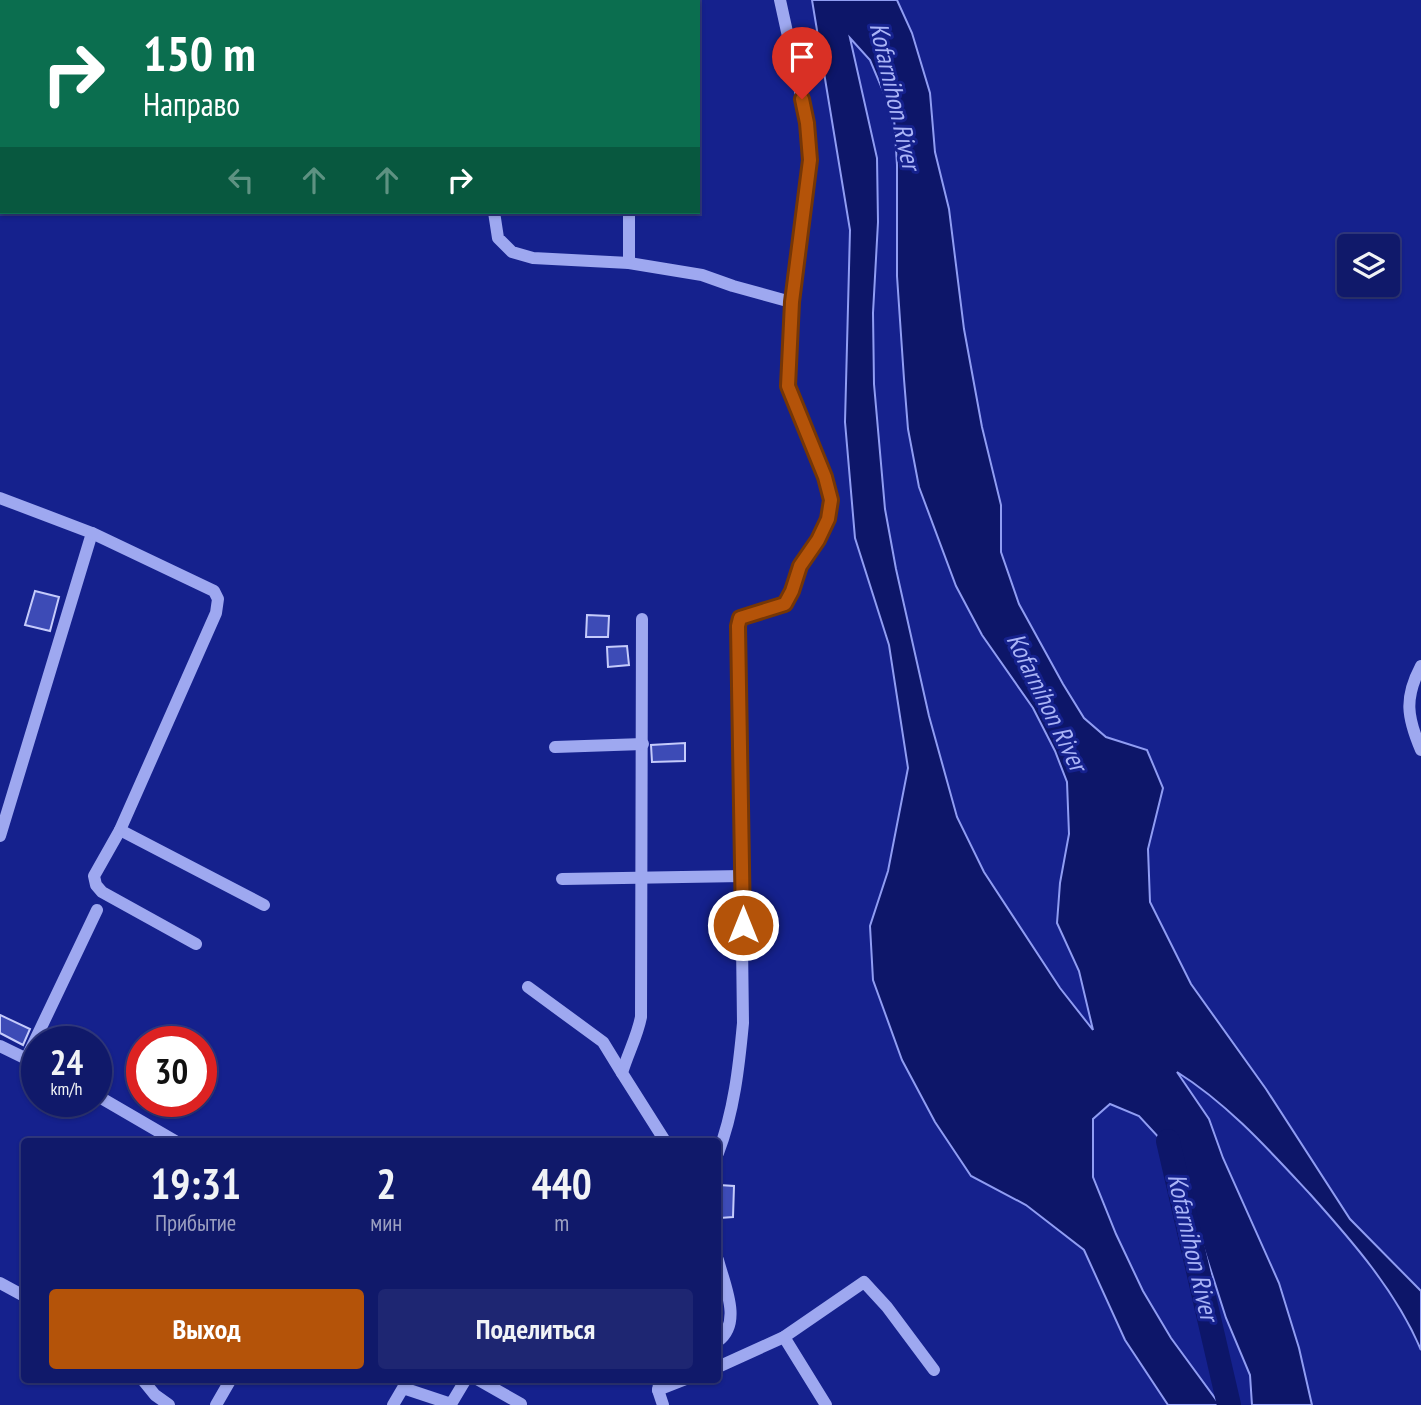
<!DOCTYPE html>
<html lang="ru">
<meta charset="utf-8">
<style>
:root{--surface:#10196a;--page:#1e2672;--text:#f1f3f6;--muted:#9ca0c1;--line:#30387e;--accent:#b45309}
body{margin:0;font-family:"PT Sans Narrow",sans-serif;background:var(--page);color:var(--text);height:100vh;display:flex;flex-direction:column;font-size:26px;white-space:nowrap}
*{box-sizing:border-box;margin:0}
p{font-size:23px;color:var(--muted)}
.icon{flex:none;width:38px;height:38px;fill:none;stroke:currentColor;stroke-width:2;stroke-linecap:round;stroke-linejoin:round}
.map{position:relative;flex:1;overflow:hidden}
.drawer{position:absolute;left:21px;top:1138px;width:700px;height:245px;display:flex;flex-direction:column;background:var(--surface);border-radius:7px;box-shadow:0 2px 5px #0004,0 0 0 2px var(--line)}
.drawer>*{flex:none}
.banner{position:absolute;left:0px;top:0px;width:700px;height:214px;box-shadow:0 2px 5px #0004,0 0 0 2px var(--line);background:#0b6e4f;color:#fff;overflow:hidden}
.buttons{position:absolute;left:1337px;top:234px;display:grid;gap:14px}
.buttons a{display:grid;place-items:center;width:63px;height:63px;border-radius:7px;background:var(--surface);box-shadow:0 2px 5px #0004,0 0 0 2px var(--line);font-size:35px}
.speed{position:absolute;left:21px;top:1026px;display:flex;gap:14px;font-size:35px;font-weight:700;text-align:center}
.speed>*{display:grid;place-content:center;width:91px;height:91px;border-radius:50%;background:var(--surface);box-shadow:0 2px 5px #0004,0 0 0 2px var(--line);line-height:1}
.speed small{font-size:18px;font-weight:400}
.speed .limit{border:10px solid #d22;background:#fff;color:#111}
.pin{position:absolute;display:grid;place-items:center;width:60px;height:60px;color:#fff;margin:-72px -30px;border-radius:50% 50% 50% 0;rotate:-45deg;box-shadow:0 0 7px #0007}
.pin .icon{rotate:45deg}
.me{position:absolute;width:77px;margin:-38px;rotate:0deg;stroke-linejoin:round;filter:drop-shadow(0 0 5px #0008)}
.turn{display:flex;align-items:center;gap:24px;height:147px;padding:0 28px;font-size:32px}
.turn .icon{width:91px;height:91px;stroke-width:2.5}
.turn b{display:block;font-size:49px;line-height:60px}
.lanes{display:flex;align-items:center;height:66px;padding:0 28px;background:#0003;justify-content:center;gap:35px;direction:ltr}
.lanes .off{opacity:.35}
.eta{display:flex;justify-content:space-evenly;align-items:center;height:119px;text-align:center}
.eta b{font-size:42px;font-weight:600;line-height:49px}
.cta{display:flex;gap:14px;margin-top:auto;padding:14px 28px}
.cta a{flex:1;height:80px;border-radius:7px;background:var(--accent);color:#fff;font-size:28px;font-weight:600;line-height:80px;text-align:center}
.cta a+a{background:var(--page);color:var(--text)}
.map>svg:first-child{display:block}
.water{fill:#0d1669;stroke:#909df3;stroke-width:2;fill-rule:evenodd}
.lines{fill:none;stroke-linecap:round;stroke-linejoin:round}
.river{stroke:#0d1669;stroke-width:24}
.building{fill:#3d4bb6;stroke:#c5cbfb;stroke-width:2}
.minor{stroke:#9ea8f0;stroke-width:12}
.route-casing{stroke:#753606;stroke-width:18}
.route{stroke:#b45309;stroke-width:12}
.labels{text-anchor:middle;stroke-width:6;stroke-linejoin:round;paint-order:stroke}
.water-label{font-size:26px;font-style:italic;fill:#aab4f7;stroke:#15218d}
</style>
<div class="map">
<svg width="1421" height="1405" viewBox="0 0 1421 1405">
<rect width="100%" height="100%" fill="#15218d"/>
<path class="water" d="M 812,0 L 897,0 L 912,33 L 930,93 L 935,152 L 949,209 L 964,329 L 982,427 L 1001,505 L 1001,552 L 1019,604 L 1063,684 L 1084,718 L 1106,737 L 1147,750 L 1163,788 L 1148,849 L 1150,902 L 1191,984 L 1266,1089 L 1350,1219 L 1421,1291 L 1421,1350 C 1396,1291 1352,1241 1310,1194 C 1269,1150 1228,1104 1177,1072 L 1209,1119 L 1223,1158 L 1279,1283 L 1299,1348 L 1312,1405 L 1252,1405 L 1250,1375 L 1226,1318 L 1189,1202 L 1163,1142 L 1139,1116 L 1110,1104 L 1093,1119 L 1093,1177 L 1116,1234 L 1143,1291 L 1171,1338 L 1220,1405 L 1168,1405 L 1125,1340 L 1084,1250 L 1026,1205 L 971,1176 L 935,1122 L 902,1060 L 873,980 L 870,926 L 888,871 L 908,768 L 889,645 L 855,538 L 845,422 L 850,230 ZM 850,38 L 870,60 L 894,117 L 897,165 L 897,276 L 904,379 L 908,429 L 919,487 L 956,586 L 982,635 L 1033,708 L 1055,751 L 1067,782 L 1069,834 L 1060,883 L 1057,923 L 1079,971 L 1093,1030 L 1060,988 L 984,872 L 957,817 L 929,716 L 896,569 L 885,509 L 874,384 L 873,313 L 878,222 L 877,158 Z"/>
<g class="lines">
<polyline class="river" points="1168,1141 1229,1405"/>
</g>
<g class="building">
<polygon points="35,591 59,597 50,631 25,625"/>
<polygon points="587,615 609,616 608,637 586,637"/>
<polygon points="627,646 629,665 608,667 607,647"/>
<polygon points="685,743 685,761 652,762 651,745"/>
<polygon points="0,1015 30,1029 23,1045 0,1033"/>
<polygon points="719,1185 734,1186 733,1217 720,1218"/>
</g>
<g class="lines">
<g class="minor">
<polyline points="780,0 807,123 810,160 791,302"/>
<polyline points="501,2 501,0"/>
<polyline points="629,2 629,0"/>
<path d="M 494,212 L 498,238 L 512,252 L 533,258 L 629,263 L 702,275 L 733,286 L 791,302 C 791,322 785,371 789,388 C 798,426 840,480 828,519 C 823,537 809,549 800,565 C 794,578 792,592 785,605 L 740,618 L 738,626 L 743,1023 C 739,1066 734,1112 718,1153"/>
<polyline points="629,263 629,212"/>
<polyline points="0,498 92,533 0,836"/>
<polyline points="92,533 214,591 218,599 216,613 120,830 94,876 96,885 102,892 196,944"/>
<path d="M 642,619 L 641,1017 C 637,1037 628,1053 622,1073 L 665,1141"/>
<path d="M 1421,666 C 1404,698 1407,717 1421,750"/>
<polyline points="555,747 643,744"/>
<polyline points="120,830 264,905"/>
<polyline points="562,879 743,876"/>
<polyline points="528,987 603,1042 622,1073"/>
<polyline points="0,1046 37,1064"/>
<polyline points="26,1059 97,910"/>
<polyline points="96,1095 175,1141"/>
<path d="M 718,1260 C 724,1284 743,1323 718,1341"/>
<polyline points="0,1283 24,1296"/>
<polyline points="784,1337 826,1405"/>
<polyline points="718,1367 784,1337 864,1282 887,1307 934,1370"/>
<polyline points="142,1379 155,1395 169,1405"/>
<polyline points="477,1379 521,1404"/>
<polyline points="660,1379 658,1390 663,1405"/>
<polyline points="658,1390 686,1379"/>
<polyline points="216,1405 231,1379"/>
<polyline points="393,1405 403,1388 451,1404 466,1379"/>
</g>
</g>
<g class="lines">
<g class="route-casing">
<polyline id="route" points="743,925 738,626 740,618 785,604 792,591 800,566 818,540 828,519 831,500 825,477 788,386 792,302 810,160 807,123 802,99"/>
</g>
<use href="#route" class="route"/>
</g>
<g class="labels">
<g class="water-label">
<text transform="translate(895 96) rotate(77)" y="9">Kofarnihon River</text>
<text transform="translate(1047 702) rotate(64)" y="9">Kofarnihon River</text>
<text transform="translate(1193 1247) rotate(77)" y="9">Kofarnihon River</text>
</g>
</g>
</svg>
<div class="buttons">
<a><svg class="icon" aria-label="layers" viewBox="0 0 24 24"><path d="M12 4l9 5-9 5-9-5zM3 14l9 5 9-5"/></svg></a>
</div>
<div class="speed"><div>24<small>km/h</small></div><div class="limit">30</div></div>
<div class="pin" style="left:802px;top:99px;background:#d93025"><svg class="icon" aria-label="arrive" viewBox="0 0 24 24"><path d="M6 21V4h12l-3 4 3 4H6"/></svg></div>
<svg class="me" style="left:743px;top:925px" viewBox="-20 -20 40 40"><circle r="17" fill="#b45309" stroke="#fff" stroke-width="3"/><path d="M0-11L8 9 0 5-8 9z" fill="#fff"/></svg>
<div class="banner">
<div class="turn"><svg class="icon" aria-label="right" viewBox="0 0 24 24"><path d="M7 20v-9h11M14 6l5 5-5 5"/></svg><div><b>150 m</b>Направо</div></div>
<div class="lanes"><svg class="icon off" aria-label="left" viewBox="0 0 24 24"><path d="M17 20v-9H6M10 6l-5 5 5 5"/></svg><svg class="icon off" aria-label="ahead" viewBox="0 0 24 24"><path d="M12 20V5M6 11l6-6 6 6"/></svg><svg class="icon off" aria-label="ahead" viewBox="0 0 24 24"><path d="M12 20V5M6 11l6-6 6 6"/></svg><svg class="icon" aria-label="right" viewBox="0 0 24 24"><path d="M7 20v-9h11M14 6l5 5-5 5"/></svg></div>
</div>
<section class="drawer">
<div class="eta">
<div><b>19:31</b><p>Прибытие</p></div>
<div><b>2</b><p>мин</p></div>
<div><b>440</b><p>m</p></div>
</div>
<div class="cta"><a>Выход</a><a>Поделиться</a></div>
</section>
</div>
